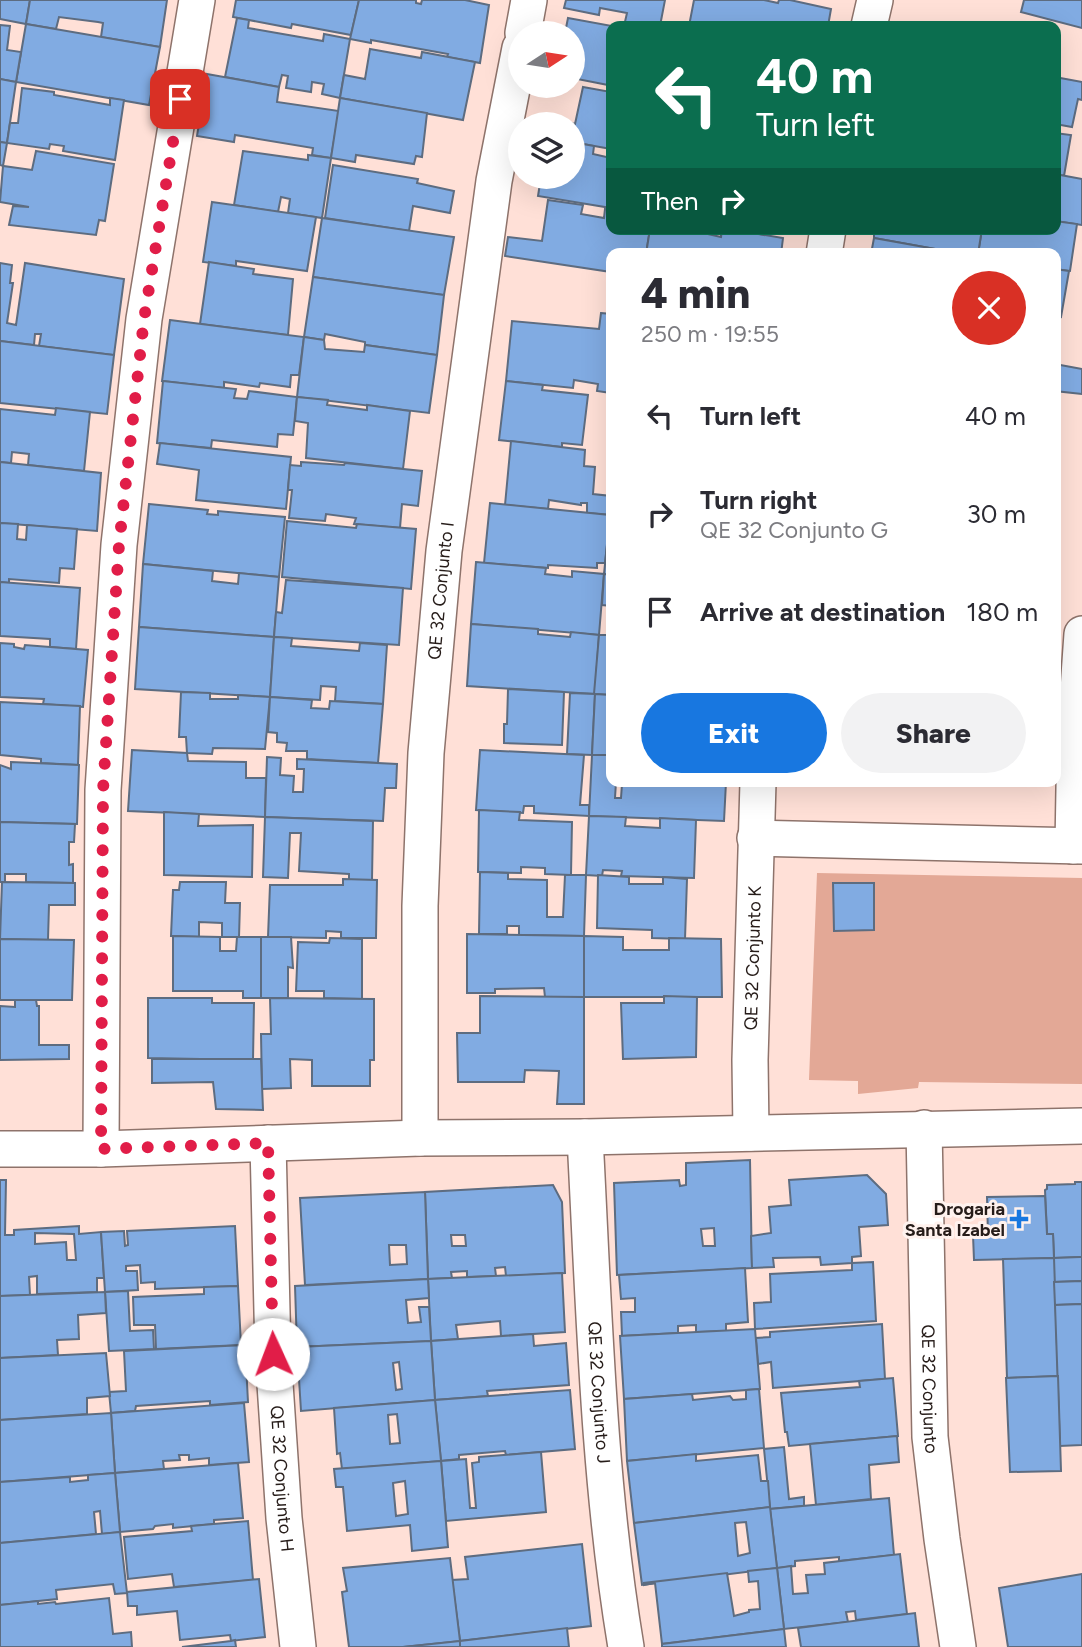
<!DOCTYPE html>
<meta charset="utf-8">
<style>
:root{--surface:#fff;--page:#f2f2f3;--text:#2b2b33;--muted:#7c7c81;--accent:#1877e0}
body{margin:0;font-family:Figtree,sans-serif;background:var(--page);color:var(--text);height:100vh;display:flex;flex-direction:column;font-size:26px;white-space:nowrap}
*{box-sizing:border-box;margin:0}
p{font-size:23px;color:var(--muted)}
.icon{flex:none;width:38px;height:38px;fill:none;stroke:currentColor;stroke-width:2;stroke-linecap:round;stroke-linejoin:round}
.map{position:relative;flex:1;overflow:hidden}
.sheet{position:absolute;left:606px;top:248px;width:455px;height:539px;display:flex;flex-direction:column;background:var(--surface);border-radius:14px;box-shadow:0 7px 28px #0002}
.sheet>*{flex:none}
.guide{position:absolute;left:606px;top:21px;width:455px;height:214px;border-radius:14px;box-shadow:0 7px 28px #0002;background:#0b6e4f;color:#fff;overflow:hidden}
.needle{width:46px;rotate:78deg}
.tools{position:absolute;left:508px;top:21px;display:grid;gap:14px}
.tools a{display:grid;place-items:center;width:77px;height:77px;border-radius:50%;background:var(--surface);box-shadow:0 7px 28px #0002;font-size:35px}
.pin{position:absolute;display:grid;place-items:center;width:60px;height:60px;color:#fff;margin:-30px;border-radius:14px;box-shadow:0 4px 10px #0006}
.me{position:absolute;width:77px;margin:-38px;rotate:358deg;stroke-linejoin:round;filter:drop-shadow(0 0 5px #0008)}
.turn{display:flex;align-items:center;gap:24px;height:147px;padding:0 35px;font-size:32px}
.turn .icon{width:91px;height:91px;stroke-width:2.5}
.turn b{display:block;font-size:49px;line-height:60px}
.then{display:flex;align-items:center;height:66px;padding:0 35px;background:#0003;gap:14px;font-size:26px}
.round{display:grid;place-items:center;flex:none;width:74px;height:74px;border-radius:37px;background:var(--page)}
.headline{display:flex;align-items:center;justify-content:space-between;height:119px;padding:0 35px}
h1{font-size:42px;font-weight:800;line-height:52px}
.primary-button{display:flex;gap:14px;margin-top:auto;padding:14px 35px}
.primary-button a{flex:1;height:80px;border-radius:42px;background:var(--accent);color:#fff;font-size:28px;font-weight:800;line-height:80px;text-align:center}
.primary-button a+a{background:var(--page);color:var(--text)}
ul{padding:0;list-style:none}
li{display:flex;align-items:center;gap:21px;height:98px;padding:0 35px}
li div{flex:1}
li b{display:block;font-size:26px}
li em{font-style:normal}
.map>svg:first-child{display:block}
.green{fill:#e3a896}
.building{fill:#81abe2;stroke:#5d6c80;stroke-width:2;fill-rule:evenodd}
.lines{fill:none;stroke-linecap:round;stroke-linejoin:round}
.street-casing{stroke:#8e736b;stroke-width:38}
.street{stroke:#fff;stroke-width:35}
.route{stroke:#e11d48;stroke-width:12;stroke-dasharray:0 21.6}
.poi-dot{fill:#1877e0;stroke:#fff2ee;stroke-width:2.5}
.labels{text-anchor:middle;stroke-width:6;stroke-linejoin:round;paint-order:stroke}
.street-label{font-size:18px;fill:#261c19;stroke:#fff2ee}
.poi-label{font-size:18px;font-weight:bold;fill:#261c19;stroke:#fff2ee;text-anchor:end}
</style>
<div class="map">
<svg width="1082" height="1647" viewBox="0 0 1082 1647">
<rect width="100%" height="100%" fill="#ffe0d7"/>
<polygon class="green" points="817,873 1082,878 1082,1084 919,1082 918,1088 858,1094 858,1081 809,1080"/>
<g class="building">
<polygon points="0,0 30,0 26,24 0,19"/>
<polygon points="30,0 167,0 160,47 101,37 103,23 98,22 59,17 56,29 26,24"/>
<polygon points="236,0 359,0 351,35 292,24 291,28 233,17"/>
<polygon points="359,0 416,0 416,3 421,4 422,0 465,0 489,5 480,63 447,57 448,54 371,40 371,43 350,39"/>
<polygon points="566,0 665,0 660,26 624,26 627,13 600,8 599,15 564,8"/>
<polygon points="694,0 764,0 778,3 779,0 790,0 831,9 828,26 689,26"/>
<polygon points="1024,0 1082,0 1082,28 1021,12"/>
<polygon points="237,18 249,20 248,28 323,41 324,34 350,39 340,98 322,94 324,84 312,82 311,92 286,88 288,76 282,75 279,87 225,77"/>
<polygon points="568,18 612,26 608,85 572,78 572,33 565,33"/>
<polygon points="26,24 160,47 149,105 16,82"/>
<polygon points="0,25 10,26 7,50 21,52 16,82 0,79"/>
<polygon points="370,49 421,58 422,52 475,62 463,120 340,98 344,75 365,79"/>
<polygon points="207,74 279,87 277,102 339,111 331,158 312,155 313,148 235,135 234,142 197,136"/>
<polygon points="1055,77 1082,82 1082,100 1078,99 1072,127 1055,124"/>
<polygon points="0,79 16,82 7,143 0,142"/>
<polygon points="583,87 611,92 611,149 572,142 572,124 545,124 546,118 575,124"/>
<polygon points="22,88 54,92 54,95 110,105 110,98 124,100 115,160 63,151 64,146 50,144 49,149 7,143 10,123 18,123"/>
<polygon points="340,98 427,113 422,157 416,156 414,164 356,155 355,162 331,158"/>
<polygon points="1055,133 1071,135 1064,176 1055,174"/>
<polygon points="0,142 7,143 3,166 0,165"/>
<polygon points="572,142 594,146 593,154 611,158 611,208 538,196 541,177 572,177"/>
<polygon points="36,151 114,164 105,221 99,220 96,235 9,225 13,206 29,207 0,202 3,166 32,170"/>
<polygon points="243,151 308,160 308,155 331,158 322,218 288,213 290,199 281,197 278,212 234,205"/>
<polygon points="333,165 418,179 417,183 454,191 450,213 413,206 409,231 325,218"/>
<polygon points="1055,174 1082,179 1082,225 1055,221"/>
<polygon points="548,200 583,205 581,214 604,218 605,209 611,210 611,229 650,229 646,254 611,254 611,272 505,256 508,237 542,241"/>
<polygon points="212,202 316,217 307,271 236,261 236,266 203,262"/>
<polygon points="322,218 454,237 444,295 313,277"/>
<polygon points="1055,221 1077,224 1070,271 1055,269 1055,254 978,254 982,229 1055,229"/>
<polygon points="650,229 686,229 721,237 722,229 729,229 783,238 781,254 646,254"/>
<polygon points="729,229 765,229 764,235"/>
<polygon points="874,229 982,229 978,254 963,254 874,238"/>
<polygon points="874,238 963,254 871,254"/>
<polygon points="209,262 254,269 253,274 293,279 288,335 200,324"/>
<polygon points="0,263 12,265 10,283 13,283 7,323 16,325 25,263 124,279 114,355 39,346 41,334 35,334 34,345 0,341"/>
<polygon points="1055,269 1069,271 1061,317 1055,316"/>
<polygon points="313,277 444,295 437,355 365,345 365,342 325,334 324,340 304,337"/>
<polygon points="601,313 611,314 611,393 597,391 598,384 574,380 573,388 506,381 512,321 599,329"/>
<polygon points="170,320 304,337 299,375 291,375 290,387 260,383 259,387 224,382 224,388 162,381"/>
<polygon points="304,337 324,340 325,349 364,352 365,345 437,355 429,413 297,397"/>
<polygon points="0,341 114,355 107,414 0,403"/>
<polygon points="1055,364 1082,369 1082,394 1055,391"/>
<polygon points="163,381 236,389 234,398 247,399 249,391 297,397 293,435 278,434 277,447 212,440 211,448 157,443"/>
<polygon points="506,381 543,385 542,390 588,395 582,445 562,443 562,447 499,440"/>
<polygon points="297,397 328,400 327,405 367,410 367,405 410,411 403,469 306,458 308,423 295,421"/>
<polygon points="56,408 90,412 84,471 28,465 29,454 12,452 11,463 0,462 0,409 55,415"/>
<polygon points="511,441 585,450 584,466 595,467 593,494 611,496 610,515 587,513 587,503 581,503 581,505 549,500 548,509 505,505"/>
<polygon points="160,443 291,457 286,509 196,500 199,470 157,464"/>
<polygon points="0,462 101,473 97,531 0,523"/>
<polygon points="301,462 344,465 345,463 422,471 418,506 402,504 400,528 354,524 356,518 326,514 325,521 289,518 292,490 288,490 290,465 301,466"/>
<polygon points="490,503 610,515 605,563 597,563 597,568 548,565 548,568 484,563"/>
<polygon points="149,504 208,510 207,514 218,515 218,511 285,517 279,577 143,564"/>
<polygon points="610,517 611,517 611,575 604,574"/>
<polygon points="287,521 356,528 357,524 416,529 411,589 282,577"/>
<polygon points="0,523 18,524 17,539 26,540 27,525 77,529 74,569 60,568 59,583 9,579 9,583 0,582"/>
<polygon points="476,562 546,568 545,574 572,577 572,571 604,574 599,635 471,624"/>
<polygon points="143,564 213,571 212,581 238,584 239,573 279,577 274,637 139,627"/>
<polygon points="604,574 611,575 611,606 602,605"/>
<polygon points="286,580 403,588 399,645 274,637 276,612 282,613"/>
<polygon points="0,582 80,588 76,649 50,647 50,639 0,636"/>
<polygon points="471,624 538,629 538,634 570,637 571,632 599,635 595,694 467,686"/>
<polygon points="139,627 274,637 270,697 135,689"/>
<polygon points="599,635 611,635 611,695 594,694"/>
<polygon points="274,637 292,638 291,646 359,651 360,643 387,645 383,704 335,701 336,687 321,686 320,700 270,697"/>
<polygon points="0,643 14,644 14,647 24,649 25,645 88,650 83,707 43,704 44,699 0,697"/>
<polygon points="508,689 564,692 562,745 504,743 504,724 507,724"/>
<polygon points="181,692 210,693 210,699 238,699 238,695 270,697 265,749 213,748 212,754 187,753 186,737 179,737"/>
<polygon points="570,693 595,694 592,755 567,754"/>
<polygon points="595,694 611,695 611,755 592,755"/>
<polygon points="270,697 312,700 311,708 329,709 330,701 383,704 378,763 307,759 307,751 286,751 287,743 277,742 277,733 268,732"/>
<polygon points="0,702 80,706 78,765 41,763 41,759 0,755"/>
<polygon points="132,750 187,753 188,761 246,762 246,778 266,778 265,817 128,811"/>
<polygon points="480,750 584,755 580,805 589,805 589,816 534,813 534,806 524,806 523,813 476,810"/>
<polygon points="592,755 611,755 611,782 616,782 615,798 621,798 622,784 627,784 627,782 726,782 724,821 589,816"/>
<polygon points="267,757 281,758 280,775 294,776 293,792 303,792 304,769 297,769 297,759 397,764 396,788 385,788 383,821 265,817"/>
<polygon points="11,762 79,765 77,824 0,822 0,765 11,769"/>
<polygon points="479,810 520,812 519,820 572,822 571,875 545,874 545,868 521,867 521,873 478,872"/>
<polygon points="164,812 199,814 198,826 253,825 252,877 164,875"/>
<polygon points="589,816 626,817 625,826 660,828 660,818 696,820 694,878 621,876 622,871 603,870 602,876 586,875"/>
<polygon points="265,817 373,821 372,880 349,880 349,874 299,871 301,833 290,833 288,878 263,877"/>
<polygon points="0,822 75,824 74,842 69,842 69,865 73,864 73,883 26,882 26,874 5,874 5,882 0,882"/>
<polygon points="480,872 508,873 508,879 547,880 547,917 563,917 565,875 586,875 584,936 519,935 519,926 507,926 507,934 479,934"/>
<polygon points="598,875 629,877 629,884 663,884 663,877 687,879 685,939 652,938 652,930 597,928"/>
<polygon points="343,879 377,880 376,938 341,938 341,932 326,931 326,938 268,937 270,885 343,885"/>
<polygon points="2,882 75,883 75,905 49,905 48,940 0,939"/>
<polygon points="180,882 226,882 225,903 240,903 239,937 222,937 222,923 199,922 199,937 171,936 173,890 179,890"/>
<polygon points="833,883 874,883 874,930 834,931"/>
<polygon points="467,934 584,936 584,997 545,997 544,988 495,989 495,993 467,993"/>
<polygon points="173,936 220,937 220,951 236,951 237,937 261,937 261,998 243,998 243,991 173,991"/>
<polygon points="584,936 623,937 623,950 669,950 669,938 721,939 722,997 584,997"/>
<polygon points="261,937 291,937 293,968 288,967 288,998 261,998"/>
<polygon points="330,938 362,939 362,999 324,998 324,991 296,991 298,942 329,943"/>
<polygon points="0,939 74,940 72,1000 0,1000"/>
<polygon points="480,996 584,997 584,1104 557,1104 559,1071 525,1070 524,1082 458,1082 457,1033 480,1033"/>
<polygon points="664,996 697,997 696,1057 623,1059 621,1003 664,1003"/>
<polygon points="148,998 212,998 212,1003 254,1003 253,1060 148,1058"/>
<polygon points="270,998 374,999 374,1060 370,1060 370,1086 312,1086 312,1060 290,1059 291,1088 262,1089 261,1034 271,1034"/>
<polygon points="15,1000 36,1000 37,1006 39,1006 39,1045 69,1045 69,1059 0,1060 0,1006 15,1007"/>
<polygon points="152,1059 261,1059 263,1110 216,1109 213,1082 152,1083"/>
<path d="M 750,1160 L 752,1268 L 617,1275 L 614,1183 L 679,1180 L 680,1186 L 686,1185 L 686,1163 ZM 714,1228 L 715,1246 L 703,1246 L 701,1229 Z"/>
<polygon points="867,1175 886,1194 888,1225 859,1227 861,1256 852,1257 852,1263 821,1265 820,1257 773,1258 774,1267 752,1268 751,1236 771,1233 769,1207 791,1205 789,1180"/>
<path d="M 0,1180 L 6,1180 L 5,1235 L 14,1235 L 14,1230 L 79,1226 L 79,1234 L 101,1232 L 104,1278 L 97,1278 L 97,1292 L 37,1294 L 37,1276 L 29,1277 L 30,1295 L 0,1296 ZM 35,1233 L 74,1234 L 76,1260 L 67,1260 L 66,1242 L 35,1244 Z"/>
<polygon points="1075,1182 1082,1182 1082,1257 1054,1258 1053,1234 1047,1234 1045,1190 1047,1189 1047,1185 1075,1184"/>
<path d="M 553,1185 L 562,1202 L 565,1273 L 506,1276 L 505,1267 L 495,1268 L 496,1276 L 467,1277 L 467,1271 L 451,1272 L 452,1278 L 428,1279 L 425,1192 ZM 451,1235 L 465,1235 L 466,1246 L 452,1246 Z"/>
<path d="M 425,1192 L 428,1279 L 305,1285 L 300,1198 ZM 389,1245 L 406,1245 L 407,1264 L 390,1265 Z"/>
<polygon points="1045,1196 1047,1234 1053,1234 1054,1258 974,1260 973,1235 988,1235 987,1197"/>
<polygon points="235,1226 238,1286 155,1289 155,1282 141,1283 140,1265 126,1266 126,1271 137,1271 138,1290 105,1292 101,1232 124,1231 125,1246 128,1245 127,1231"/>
<polygon points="1080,1257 1082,1257 1082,1281 1054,1282 1054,1258"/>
<polygon points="1054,1258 1058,1376 1007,1378 1003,1259"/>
<polygon points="873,1262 876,1321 755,1329 754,1303 771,1302 770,1274 852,1270 852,1263"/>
<polygon points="745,1268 748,1322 726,1324 726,1331 696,1332 696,1325 678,1326 678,1333 622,1336 621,1312 635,1312 635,1298 621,1299 619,1275"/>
<polygon points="562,1273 565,1332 501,1336 500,1321 456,1325 458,1339 431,1341 428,1279"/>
<polygon points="428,1279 429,1298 406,1300 408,1323 421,1322 419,1307 429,1307 431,1341 297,1347 295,1286"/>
<polygon points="1082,1281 1082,1304 1055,1305 1054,1282"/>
<polygon points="238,1286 241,1345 156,1349 155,1325 134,1325 133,1297 204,1294 204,1287"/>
<polygon points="128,1291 130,1331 153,1330 154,1349 109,1351 105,1292"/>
<polygon points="105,1292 106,1313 78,1315 79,1339 57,1340 58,1355 0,1358 0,1296"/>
<polygon points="1082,1304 1082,1445 1060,1446 1055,1305"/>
<polygon points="882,1324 885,1379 773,1388 771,1362 758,1364 756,1338 770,1337 770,1332"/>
<polygon points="755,1329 760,1389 624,1399 620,1336"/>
<polygon points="533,1334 534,1346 566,1343 569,1385 487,1391 488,1396 435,1400 431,1341"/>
<path d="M 431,1341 L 435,1400 L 301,1411 L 297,1347 ZM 399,1362 L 402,1389 L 396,1390 L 393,1363 Z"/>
<polygon points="245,1345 248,1402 210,1405 210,1401 136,1406 135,1411 111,1413 109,1392 126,1391 124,1351"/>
<polygon points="106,1353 110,1396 87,1398 87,1414 0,1420 0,1358"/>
<polygon points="1058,1376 1061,1471 1010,1472 1006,1378"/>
<polygon points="893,1378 898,1436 789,1446 787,1432 785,1432 781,1393 860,1387 859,1381"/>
<polygon points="759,1389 764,1448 627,1461 624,1399 692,1394 693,1400 730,1396 733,1400 746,1399 746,1390"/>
<polygon points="570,1390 575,1449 506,1455 505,1451 459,1455 459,1459 441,1461 435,1400"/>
<path d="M 435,1400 L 441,1461 L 342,1469 L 340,1453 L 337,1454 L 334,1408 ZM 397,1414 L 400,1443 L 390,1444 L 388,1415 Z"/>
<polygon points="244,1403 249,1462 209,1465 209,1458 189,1460 189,1455 179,1455 180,1460 163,1461 164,1469 115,1473 111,1413"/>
<polygon points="111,1413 115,1473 0,1482 0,1420"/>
<polygon points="897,1436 899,1462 869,1465 871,1499 816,1505 810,1444"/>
<polygon points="784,1447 789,1499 804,1497 804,1506 770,1509 764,1449"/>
<polygon points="541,1452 546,1512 446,1521 441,1461 466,1459 470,1508 476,1508 472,1463 479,1462 479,1457"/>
<polygon points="696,1454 696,1461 758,1455 761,1481 768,1481 770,1507 634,1523 627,1461"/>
<path d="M 441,1461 L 448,1547 L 412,1551 L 410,1525 L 347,1531 L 343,1487 L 336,1487 L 334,1469 ZM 405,1481 L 408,1514 L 396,1516 L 393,1483 Z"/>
<polygon points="238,1463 243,1518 214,1520 214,1524 173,1528 173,1524 155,1526 153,1529 120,1532 115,1473"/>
<polygon points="115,1473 120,1532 102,1534 100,1511 94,1512 96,1534 0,1543 0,1482 70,1477 70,1482 88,1480 88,1475"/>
<polygon points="889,1498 894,1555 839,1561 839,1557 795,1561 795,1566 777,1568 770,1509"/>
<path d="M 770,1507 L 777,1568 L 642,1585 L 634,1523 ZM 746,1522 L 750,1553 L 738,1556 L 735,1523 Z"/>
<polygon points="248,1521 253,1580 174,1587 172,1574 128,1579 124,1537 192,1531 191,1526"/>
<polygon points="120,1532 127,1593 115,1594 113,1584 56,1590 57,1599 0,1605 0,1543"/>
<polygon points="582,1544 591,1626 460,1641 452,1580 468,1579 465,1557"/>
<polygon points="900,1554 907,1614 856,1620 855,1611 846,1612 848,1622 784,1629 777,1568 791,1566 793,1594 808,1593 806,1575 825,1574 824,1563"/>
<polygon points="450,1558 460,1641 403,1647 349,1647 342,1592 347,1591 343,1568"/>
<polygon points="777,1568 784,1629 662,1644 655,1583 644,1585 644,1583 727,1573 734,1616 749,1612 749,1610 760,1609 758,1581 749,1582 748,1571"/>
<polygon points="1082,1574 1082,1647 1008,1647 999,1588"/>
<polygon points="259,1579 265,1637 231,1641 230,1635 180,1640 177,1611 137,1615 137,1606 128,1606 127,1592"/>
<polygon points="109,1598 113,1634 131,1632 132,1647 0,1647 0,1605 38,1601 38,1604 55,1602 56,1604"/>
<polygon points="915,1613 919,1647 801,1647 798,1628"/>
<polygon points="567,1628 569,1647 460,1647 460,1641"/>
<polygon points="784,1629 786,1647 662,1647 662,1644"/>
<polygon points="235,1640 236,1647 182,1647 231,1641"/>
<polygon points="460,1641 460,1647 403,1647"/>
</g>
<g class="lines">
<g class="street-casing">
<g id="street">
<polyline points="869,26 875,0"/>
<polyline points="523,33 529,0"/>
<polyline points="824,254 828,229"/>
<polyline points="755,838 1082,846"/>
<polyline points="1073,846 1075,732 1082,634"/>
<path id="s1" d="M 924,1128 L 930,1437 L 942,1539 L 958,1647"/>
<path id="s2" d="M 751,1133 L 750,1060 L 758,782"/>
<path id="s3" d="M 585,1137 C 594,1307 598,1479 626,1647"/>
<path id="s4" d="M 420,1138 L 420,906 L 426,753 L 444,551 L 494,181 L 520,48"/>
<path id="s5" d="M 268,1143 L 273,1354 L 284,1518 L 298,1647"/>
<polyline points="0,1149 101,1149 420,1138 585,1137 1082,1126"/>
<polyline points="101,1149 103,790 119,545 144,319 197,0"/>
</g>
</g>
<use href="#street" class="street"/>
</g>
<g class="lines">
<polyline class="route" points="180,99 144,319 119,545 103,790 101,1149 268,1143 273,1354"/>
</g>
<path class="poi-dot" d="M1015.5 1208.5h7v7h7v7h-7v7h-7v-7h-7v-7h7z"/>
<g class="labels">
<g class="street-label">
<text dy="6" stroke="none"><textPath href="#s4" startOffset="548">QE 32 Conjunto I</textPath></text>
<text dy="6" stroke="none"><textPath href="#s2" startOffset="175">QE 32 Conjunto K</textPath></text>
<text dy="6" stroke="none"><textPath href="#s1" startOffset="261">QE 32 Conjunto</textPath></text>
<text dy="6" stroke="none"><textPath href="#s3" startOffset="256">QE 32 Conjunto J</textPath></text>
<text dy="6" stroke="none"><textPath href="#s5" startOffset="336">QE 32 Conjunto H</textPath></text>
</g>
<g class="poi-label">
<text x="1005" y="1215">Drogaria<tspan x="1005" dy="21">Santa Izabel</tspan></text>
</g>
</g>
</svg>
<div class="tools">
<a><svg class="needle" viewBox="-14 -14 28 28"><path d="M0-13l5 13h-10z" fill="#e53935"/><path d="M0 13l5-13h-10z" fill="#7c7c81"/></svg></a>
<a><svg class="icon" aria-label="layers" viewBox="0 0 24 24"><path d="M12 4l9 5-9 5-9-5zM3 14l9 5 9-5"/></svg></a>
</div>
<div class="pin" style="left:180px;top:99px;background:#d93025"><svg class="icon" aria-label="arrive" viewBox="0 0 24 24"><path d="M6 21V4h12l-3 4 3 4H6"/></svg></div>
<svg class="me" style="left:273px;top:1354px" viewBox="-20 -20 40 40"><circle r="19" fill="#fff"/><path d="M0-13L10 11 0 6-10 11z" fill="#e11d48"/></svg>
<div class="guide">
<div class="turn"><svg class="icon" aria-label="left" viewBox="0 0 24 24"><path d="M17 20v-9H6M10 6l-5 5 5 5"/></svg><div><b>40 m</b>Turn left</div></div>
<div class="then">Then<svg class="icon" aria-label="right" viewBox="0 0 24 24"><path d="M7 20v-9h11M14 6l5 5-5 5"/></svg></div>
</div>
<section class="sheet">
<div class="headline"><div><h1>4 min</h1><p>250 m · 19:55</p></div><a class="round" style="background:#d93025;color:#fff"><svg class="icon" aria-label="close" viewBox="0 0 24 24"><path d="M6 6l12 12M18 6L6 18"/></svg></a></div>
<ul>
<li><svg class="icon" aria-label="left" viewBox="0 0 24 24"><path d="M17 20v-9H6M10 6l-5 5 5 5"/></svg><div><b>Turn left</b></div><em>40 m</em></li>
<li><svg class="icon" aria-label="right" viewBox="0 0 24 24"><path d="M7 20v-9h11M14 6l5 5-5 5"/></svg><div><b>Turn right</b><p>QE 32 Conjunto G</p></div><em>30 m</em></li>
<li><svg class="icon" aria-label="arrive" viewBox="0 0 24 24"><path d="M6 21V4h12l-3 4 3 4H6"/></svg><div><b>Arrive at destination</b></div><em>180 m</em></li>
</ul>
<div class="primary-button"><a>Exit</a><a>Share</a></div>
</section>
</div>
